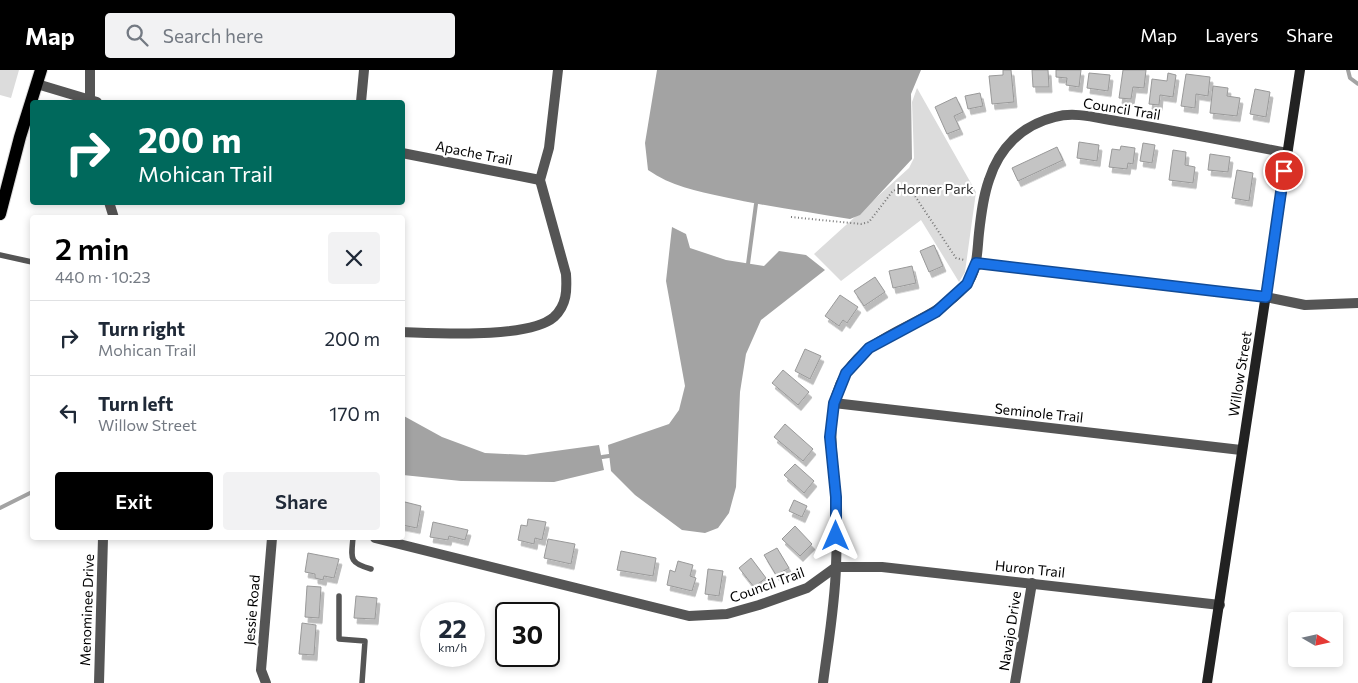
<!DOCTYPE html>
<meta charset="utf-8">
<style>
:root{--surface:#fff;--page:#f2f2f3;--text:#1f2937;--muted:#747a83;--line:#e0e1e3;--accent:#000}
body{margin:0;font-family:Commissioner,sans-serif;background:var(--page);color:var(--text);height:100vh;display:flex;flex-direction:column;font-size:19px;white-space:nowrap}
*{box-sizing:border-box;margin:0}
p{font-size:16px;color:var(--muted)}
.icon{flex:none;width:28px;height:28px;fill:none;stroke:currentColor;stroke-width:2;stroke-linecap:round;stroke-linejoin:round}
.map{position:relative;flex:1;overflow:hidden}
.side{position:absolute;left:30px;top:145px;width:375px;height:325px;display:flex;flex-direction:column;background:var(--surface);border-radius:5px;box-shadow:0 2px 8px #0003}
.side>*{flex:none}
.top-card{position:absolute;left:30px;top:30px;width:375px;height:105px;border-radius:5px;box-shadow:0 2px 8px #0003;background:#00695c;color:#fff;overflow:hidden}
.needle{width:32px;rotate:99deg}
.controls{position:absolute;left:1288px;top:542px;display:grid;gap:10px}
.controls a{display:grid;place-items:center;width:55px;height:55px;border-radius:5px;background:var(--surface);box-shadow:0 2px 8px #0003;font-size:25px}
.speed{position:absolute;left:420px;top:532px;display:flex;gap:10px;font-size:25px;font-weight:700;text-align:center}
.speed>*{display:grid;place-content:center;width:65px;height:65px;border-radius:50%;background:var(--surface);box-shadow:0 2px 8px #0003;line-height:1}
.speed small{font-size:12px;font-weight:400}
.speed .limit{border:2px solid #111;border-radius:8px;background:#fff;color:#111}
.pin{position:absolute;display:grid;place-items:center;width:42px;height:42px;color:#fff;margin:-21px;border:2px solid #fff;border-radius:50%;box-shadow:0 1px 5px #0007}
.me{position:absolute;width:55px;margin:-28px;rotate:0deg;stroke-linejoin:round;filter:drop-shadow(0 0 4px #0008)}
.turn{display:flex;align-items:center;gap:18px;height:105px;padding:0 25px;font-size:22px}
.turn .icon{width:65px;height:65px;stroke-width:2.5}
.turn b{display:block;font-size:35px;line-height:42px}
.round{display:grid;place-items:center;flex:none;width:52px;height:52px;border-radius:5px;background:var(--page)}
.overview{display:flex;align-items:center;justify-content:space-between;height:85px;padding:0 25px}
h1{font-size:30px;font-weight:600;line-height:38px;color:var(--accent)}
.primary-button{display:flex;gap:10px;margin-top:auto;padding:10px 25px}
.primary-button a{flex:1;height:58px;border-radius:5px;background:var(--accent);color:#fff;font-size:20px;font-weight:600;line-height:58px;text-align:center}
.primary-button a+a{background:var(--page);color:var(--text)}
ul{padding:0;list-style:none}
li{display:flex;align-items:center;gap:15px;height:75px;padding:0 25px;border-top:1px solid var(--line)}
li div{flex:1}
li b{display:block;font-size:19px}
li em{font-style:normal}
header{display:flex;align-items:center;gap:30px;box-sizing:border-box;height:70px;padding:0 25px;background:var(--accent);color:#fff}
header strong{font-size:24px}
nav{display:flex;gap:28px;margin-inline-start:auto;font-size:18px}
.search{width:350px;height:45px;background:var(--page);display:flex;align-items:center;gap:12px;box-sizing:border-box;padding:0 18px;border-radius:5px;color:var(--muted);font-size:19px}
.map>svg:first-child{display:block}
.green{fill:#dcdcdc}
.water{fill:#a3a3a3}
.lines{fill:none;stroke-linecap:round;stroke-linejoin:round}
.stream{stroke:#a3a3a3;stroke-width:4}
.building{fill:#c4c4c4;stroke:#999;filter:url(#shadow)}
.primary-casing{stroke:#dbdbdb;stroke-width:14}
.path{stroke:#777;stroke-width:2;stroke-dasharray:1 2.5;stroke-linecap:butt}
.lane{stroke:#555;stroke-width:5.5}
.street{stroke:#555;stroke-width:10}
.secondary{stroke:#222;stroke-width:10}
.primary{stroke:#000;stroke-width:12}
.route-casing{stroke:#114b97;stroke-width:12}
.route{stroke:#1a73e8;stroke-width:9}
.labels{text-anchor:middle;stroke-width:4.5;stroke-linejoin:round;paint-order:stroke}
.street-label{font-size:14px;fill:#000;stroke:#fff}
.park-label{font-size:14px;fill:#333;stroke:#fff}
</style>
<header>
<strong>Map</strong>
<div class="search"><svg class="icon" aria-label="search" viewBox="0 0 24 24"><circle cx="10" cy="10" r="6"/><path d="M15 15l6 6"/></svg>Search here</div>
<nav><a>Map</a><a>Layers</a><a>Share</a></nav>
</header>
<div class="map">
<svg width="1358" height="613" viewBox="0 0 1358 613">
<defs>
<filter id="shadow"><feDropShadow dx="3" dy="5.5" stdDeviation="0" flood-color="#0004"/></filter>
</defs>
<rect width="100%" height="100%" fill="#fff"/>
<g class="green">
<polygon points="0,0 19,0 11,28 0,25"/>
<polygon points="917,18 976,122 965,202 959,212 921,150 841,211 814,184 909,98 914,88 912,32"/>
</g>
<g class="water">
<path d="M 657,0 L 921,0 L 911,24 L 912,89 L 860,145 L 850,149 C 807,142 765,136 724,127 C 696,121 671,116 648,100 L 645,73 Z"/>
<polygon points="672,157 686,164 690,178 726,190 764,196 779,181 806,185 825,200 761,250 746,284 740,322 736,417 729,443 718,458 705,463 682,460 635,425 611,401 608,375 669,354 679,340 685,316 666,211"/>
<polygon points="402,345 442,367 485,383 526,385 599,375 604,400 554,412 461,411 403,405"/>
</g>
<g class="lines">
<g class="stream">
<polyline points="1348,0 1350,8 1358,14"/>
<polyline points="748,194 756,134"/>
<polyline points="602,387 609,386"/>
<polyline points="0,438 32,422"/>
</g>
</g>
<g class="building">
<polygon points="1003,0 1011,0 1014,32 992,34 989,6 1003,5"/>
<polygon points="1032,0 1048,0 1049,17 1033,17"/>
<polygon points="1056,0 1081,0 1079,17 1066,15 1067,8 1056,7"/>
<polygon points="1123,0 1146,0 1144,18 1133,17 1131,29 1119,28"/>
<polygon points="1089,3 1110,5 1108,21 1087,18"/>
<polygon points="1168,3 1176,5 1173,27 1160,25 1159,35 1149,34 1152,9 1167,11"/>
<polygon points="1186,4 1210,7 1208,26 1196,24 1195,38 1181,36"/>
<polygon points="1213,16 1228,18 1227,26 1240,28 1237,46 1210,43"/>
<polygon points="1255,19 1270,22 1266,47 1250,44"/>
<polygon points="980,23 983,36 968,39 965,26"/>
<polygon points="956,27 963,42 954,46 960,59 947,64 935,37"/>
<polygon points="1079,72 1099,75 1097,91 1077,88"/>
<polygon points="1143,73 1155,75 1152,93 1140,91"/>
<polygon points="1121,76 1135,78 1133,94 1128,93 1127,99 1109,97 1112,79 1120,80"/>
<polygon points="1057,77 1063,90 1018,111 1012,98"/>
<polygon points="1173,80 1186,82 1185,95 1195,97 1193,113 1169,110"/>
<polygon points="1210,84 1230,87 1228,102 1208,100"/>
<polygon points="1237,100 1253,103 1249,131 1232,128"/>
<polygon points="934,175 943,196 929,202 920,181"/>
<polygon points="912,196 916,213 893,218 889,201"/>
<polygon points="875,207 885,222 864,236 854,221"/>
<polygon points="840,225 858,237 847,253 843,250 839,256 825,246"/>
<polygon points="805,279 821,286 810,309 795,301"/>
<polygon points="783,300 809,322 798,335 772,313"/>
<polygon points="785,354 813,379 803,391 774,367"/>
<polygon points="795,394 814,411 804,423 784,405"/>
<polygon points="794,430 807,436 802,447 789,441"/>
<polygon points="405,432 421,436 417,458 402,455 402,435 404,435"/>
<polygon points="528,449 546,452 542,470 535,468 534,474 518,470 521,455 527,456"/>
<polygon points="433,452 468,460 465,470 449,466 448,470 430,467"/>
<polygon points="795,456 812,474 800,486 782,469"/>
<polygon points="548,469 575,474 571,494 544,488"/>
<polygon points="777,478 789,498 776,505 764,485"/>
<polygon points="621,481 656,488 653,506 617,500"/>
<polygon points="308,483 339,489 334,508 324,506 323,510 315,508 315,504 305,502"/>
<polygon points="751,488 766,508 754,517 739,498"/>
<polygon points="678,491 693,495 690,506 696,508 692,521 667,515 670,500 675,502"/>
<polygon points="708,499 723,501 719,526 705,524"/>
<polygon points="307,516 321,517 319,548 305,547"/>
<polygon points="356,526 377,528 375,549 354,548"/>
<polygon points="302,553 316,555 314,585 299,584"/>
</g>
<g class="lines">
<g class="primary-casing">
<polyline id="primary" points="0,144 20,67 41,0"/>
</g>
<polyline class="path" points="791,147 861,154 869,152 892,122 898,118 905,119 913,123 956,188 964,190"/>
<g class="lane">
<polyline points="0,185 32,192"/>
<path d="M 353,468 C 351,489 349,493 371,499"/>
<polyline points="339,526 339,569 365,571 362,613"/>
</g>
<g class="street">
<polyline points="37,14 97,32"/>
<polyline points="90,32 90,0"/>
<polyline points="361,32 364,0"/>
<polyline points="402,83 540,110"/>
<polyline points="109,132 114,148"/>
<polyline points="976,193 1266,227 1305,235 1358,233"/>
<path d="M 402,262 C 436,263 529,269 554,247 C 567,235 567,220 566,204 L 540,110 L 549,78 L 558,0"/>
<polyline points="834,333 1241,380"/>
<polyline points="375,468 689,546 727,544 759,535 807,518 836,497"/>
<polyline points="836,497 882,497 1220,535"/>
<polyline points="99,613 103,468"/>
<polyline points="266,613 261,600 272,468"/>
<path d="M 823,613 C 828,574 835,535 836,496 C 837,473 837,450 836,427 C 833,386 823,341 846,303 C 874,259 933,255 966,215 C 978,201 977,181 979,163 C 981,145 983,127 989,110 C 999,78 1022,55 1055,47 C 1076,41 1100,49 1122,52 C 1177,61 1232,72 1287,83"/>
<polyline points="1015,613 1032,513"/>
</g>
<polyline class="secondary" points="1207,613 1300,0"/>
<use href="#primary" class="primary"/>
</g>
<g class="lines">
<g class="route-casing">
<polyline id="route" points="836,466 836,427 830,367 834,333 846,303 869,278 936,242 967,214 976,193 1266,227 1284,101"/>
</g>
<use href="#route" class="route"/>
</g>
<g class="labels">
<g class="street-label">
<text transform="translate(1122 39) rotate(9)" y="5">Council Trail</text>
<text transform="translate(474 83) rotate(11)" y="5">Apache Trail</text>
<text transform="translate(1240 304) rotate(-81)" y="5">Willow Street</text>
<text transform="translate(1039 343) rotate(6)" y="5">Seminole Trail</text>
<text transform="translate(1030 499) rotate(6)" y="5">Huron Trail</text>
<text transform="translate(767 515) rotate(-20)" y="5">Council Trail</text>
<text transform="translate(87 540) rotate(-88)" y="5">Menominee Drive</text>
<text transform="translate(252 540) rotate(-85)" y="5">Jessie Road</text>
<text transform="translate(1010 561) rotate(-81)" y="5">Navajo Drive</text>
</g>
<g class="park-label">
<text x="935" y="124">Horner Park</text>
</g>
</g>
</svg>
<div class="controls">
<a><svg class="needle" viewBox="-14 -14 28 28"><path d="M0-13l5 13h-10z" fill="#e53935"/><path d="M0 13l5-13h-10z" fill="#747a83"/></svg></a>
</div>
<div class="speed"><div>22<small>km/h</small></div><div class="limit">30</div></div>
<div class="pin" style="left:1284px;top:101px;background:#d93025"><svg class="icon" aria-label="arrive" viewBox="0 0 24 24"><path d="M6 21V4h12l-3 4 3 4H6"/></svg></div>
<svg class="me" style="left:836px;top:466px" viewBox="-20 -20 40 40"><path d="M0-17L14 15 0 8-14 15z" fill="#1a73e8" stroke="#fff" stroke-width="4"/></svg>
<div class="top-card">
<div class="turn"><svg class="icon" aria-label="right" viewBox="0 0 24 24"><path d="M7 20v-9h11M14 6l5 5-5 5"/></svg><div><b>200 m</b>Mohican Trail</div></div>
</div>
<section class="side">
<div class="overview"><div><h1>2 min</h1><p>440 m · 10:23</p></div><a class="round"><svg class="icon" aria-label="close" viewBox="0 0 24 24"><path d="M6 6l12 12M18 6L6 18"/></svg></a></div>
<ul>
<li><svg class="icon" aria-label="right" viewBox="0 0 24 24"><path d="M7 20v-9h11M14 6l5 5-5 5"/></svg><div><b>Turn right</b><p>Mohican Trail</p></div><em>200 m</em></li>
<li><svg class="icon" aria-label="left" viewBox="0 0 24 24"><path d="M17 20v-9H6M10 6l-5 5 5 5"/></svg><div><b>Turn left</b><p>Willow Street</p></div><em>170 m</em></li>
</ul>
<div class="primary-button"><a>Exit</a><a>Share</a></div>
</section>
</div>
